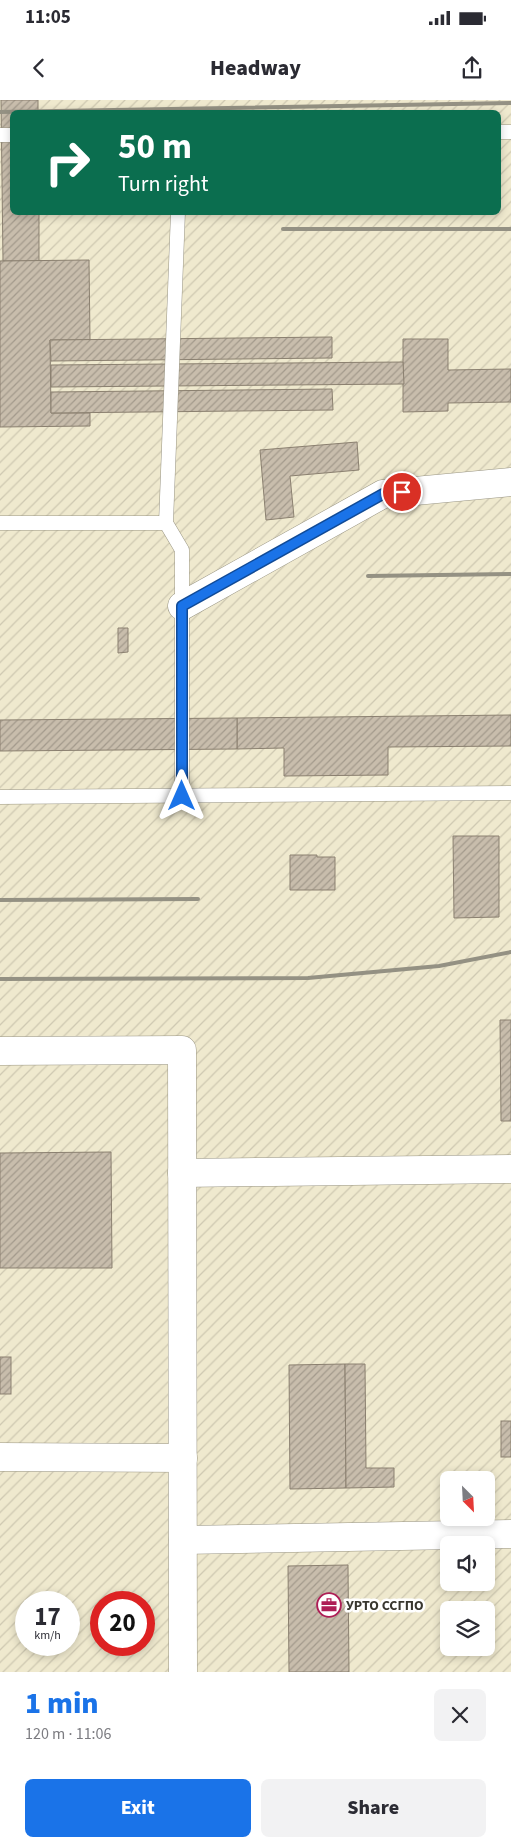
<!DOCTYPE html>
<meta charset="utf-8">
<style>
:root{--surface:#fff;--page:#f2f2f3;--text:#2b2b33;--muted:#7c7c81;--accent:#1a73e8}
body{margin:0;font-family:"Source Sans 3",sans-serif;background:var(--page);color:var(--text);height:100vh;display:flex;flex-direction:column;font-size:19px;white-space:nowrap}
*{box-sizing:border-box;margin:0}
p{font-size:16px;color:var(--muted)}
.icon{flex:none;width:28px;height:28px;fill:none;stroke:currentColor;stroke-width:2;stroke-linecap:round;stroke-linejoin:round}
.map{position:relative;height:1572px;overflow:hidden}
.drawer{display:flex;flex-direction:column;background:var(--surface);flex:1}
.drawer>*{flex:none}
.top-card{position:absolute;left:10px;top:10px;width:491px;height:105px;border-radius:8px;box-shadow:0 2px 8px #0003;background:#0b6e4f;color:#fff;overflow:hidden}
.needle{width:32px;rotate:156deg}
.fabs{position:absolute;left:440px;top:1371px;display:grid;gap:10px}
.fabs a{display:grid;place-items:center;width:55px;height:55px;border-radius:8px;background:var(--surface);box-shadow:0 2px 8px #0003;font-size:25px}
.speed{position:absolute;left:15px;top:1491px;display:flex;gap:10px;font-size:25px;font-weight:700;text-align:center}
.speed>*{display:grid;place-content:center;width:65px;height:65px;border-radius:50%;background:var(--surface);box-shadow:0 2px 8px #0003;line-height:1}
.speed small{font-size:12px;font-weight:400}
.speed .limit{border:8px solid #d22;background:#fff;color:#111}
.pin{position:absolute;display:grid;place-items:center;width:42px;height:42px;color:#fff;margin:-21px;border:2px solid #fff;border-radius:50%;box-shadow:0 1px 5px #0007}
.me{position:absolute;width:55px;margin:-28px;rotate:0deg;stroke-linejoin:round;filter:drop-shadow(0 0 4px #0008)}
.turn{display:flex;align-items:center;gap:18px;height:105px;padding:0 25px;font-size:22px}
.turn .icon{width:65px;height:65px;stroke-width:2.5}
.turn b{display:block;font-size:35px;line-height:42px}
.round{display:grid;place-items:center;flex:none;width:52px;height:52px;border-radius:8px;background:var(--page)}
.summary{display:flex;align-items:center;justify-content:space-between;height:85px;padding:0 25px}
h1{font-size:30px;font-weight:800;line-height:38px;color:var(--accent)}
.cta{display:flex;gap:10px;margin-top:auto;padding:10px 25px}
.cta a{flex:1;height:58px;border-radius:8px;background:var(--accent);color:#fff;font-size:20px;font-weight:800;line-height:58px;text-align:center}
.cta a+a{background:var(--page);color:var(--text)}
.status{display:flex;justify-content:space-between;align-items:center;height:35px;padding:0 25px;background:var(--surface);direction:ltr}
.status svg{height:14px;fill:currentColor}
header{display:flex;justify-content:space-between;align-items:center;height:65px;padding:0 25px;background:var(--surface);font-size:22px;font-weight:800}
.map>svg:first-child{display:block}
.industrial{fill:url(#industrial-furrows);fill-rule:evenodd}
.building{fill:url(#building-hatch);stroke:#8b8070}
.lines{fill:none;stroke-linecap:round;stroke-linejoin:round}
.service-casing{stroke:#999583;stroke-width:15}
.minor-casing{stroke:#999583;stroke-width:29}
.service{stroke:#fff;stroke-width:14}
.minor{stroke:#fff;stroke-width:28}
.rail{stroke:#949183;stroke-width:4}
.route-casing{stroke:#114b97;stroke-width:12}
.route{stroke:#1a73e8;stroke-width:9}
.labels{text-anchor:middle;stroke-width:5;stroke-linejoin:round;paint-order:stroke}
.poi-label{font-size:14px;font-weight:bold;fill:#39372f;stroke:#fff;text-anchor:start}
</style>
<div class="status"><b>11:05</b><svg viewBox="0 0 49 12"><path d="M0 12V9h3v3zM5 12V6h3v6zM10 12V3h3v9zM15 12V0h3v12zM26 1h20v11H26zM47 4h2v5h-2z"/></svg></div>
<header><svg class="icon" aria-label="back" viewBox="0 0 24 24"><path d="M15 5l-7 7 7 7"/></svg>Headway<svg class="icon" aria-label="share" viewBox="0 0 24 24"><path d="M12 15V3M7 8l5-5 5 5M5 13v7h14v-7"/></svg></header>
<div class="map">
<svg width="511" height="1572" viewBox="0 0 511 1572">
<defs>
<pattern id="industrial-furrows" width="10" height="10" patternUnits="userSpaceOnUse" patternTransform="scale(1.25)"><rect width="10" height="10" fill="#efe9ce"/><path d="M-1 1l2-2M0 10L10 0M9 11l2-2" fill="none" stroke="#cec8b1"/></pattern>
<pattern id="building-hatch" width="6" height="6" patternUnits="userSpaceOnUse" patternTransform="scale(1.25)"><rect width="6" height="6" fill="#c8bdac"/><path d="M-1 1l2-2M0 6l6-6M5 7l2-2" fill="none" stroke="#a39a8c"/></pattern>
</defs>
<rect width="100%" height="100%" fill="#f9f5e1"/>
<path class="industrial" d="M 0,0 L 511,0 L 511,1572 L 0,1572 ZM 12,12 L 499,12 L 499,112 L 12,112 ZM 449,1380 L 486,1380 L 486,1418 L 449,1418 ZM 449,1445 L 486,1445 L 486,1482 L 449,1482 ZM 26,1502 L 69,1502 L 69,1545 L 26,1545 ZM 101,1502 L 144,1502 L 144,1545 L 101,1545 ZM 449,1510 L 486,1510 L 486,1548 L 449,1548 Z"/>
<g class="building">
<polygon points="1,0 38,0 38,12 12,12 12,112 39,112 39,161 3,161"/>
<polygon points="89,160 90,240 50,240 51,313 90,313 90,326 0,327 0,161"/>
<polygon points="332,237 332,258 51,261 50,240"/>
<polygon points="403,239 448,239 448,270 511,269 511,302 448,303 448,311 403,312"/>
<polygon points="403,262 404,284 51,287 51,265"/>
<polygon points="332,289 333,310 51,313 51,292"/>
<polygon points="357,342 359,370 290,376 294,417 266,420 260,350"/>
<polygon points="118,528 128,528 128,552 118,553"/>
<polygon points="511,615 511,646 388,647 388,675 284,676 284,648 237,649 237,618"/>
<polygon points="237,618 237,649 0,651 0,620"/>
<polygon points="453,736 499,736 499,817 454,818"/>
<polygon points="290,755 317,755 317,757 335,757 335,790 290,790"/>
<polygon points="500,920 511,920 511,1021 501,1021"/>
<polygon points="111,1052 112,1168 0,1168 0,1053"/>
<rect x="0" y="1257" width="11" height="37"/>
<polygon points="345,1264 346,1388 290,1389 289,1265"/>
<polygon points="345,1264 365,1264 366,1368 394,1368 394,1387 346,1388"/>
<rect x="501" y="1321" width="10" height="36"/>
<polygon points="348,1465 349,1572 289,1572 288,1466"/>
</g>
<g class="lines">
<g class="service-casing">
<g id="service">
<polyline points="499,32 511,32"/>
<polyline points="0,35 12,35"/>
<polyline points="178,112 166,423 182,450 182,696"/>
<polyline points="0,423 166,423"/>
<polyline points="0,697 511,693"/>
</g>
</g>
<g class="minor-casing">
<g id="minor">
<polyline points="182,506 383,394 511,382"/>
<polyline points="0,951 182,950 183,1572"/>
<polyline points="182,1073 511,1069"/>
<polyline points="0,1357 183,1358"/>
<polyline points="183,1440 511,1434"/>
</g>
</g>
<use href="#service" class="service"/>
<use href="#minor" class="minor"/>
<g class="rail">
<polyline points="0,12 511,3"/>
<polyline points="283,129 511,129"/>
<polyline points="368,476 511,474"/>
<polyline points="0,800 198,799"/>
<polyline points="0,879 308,878 439,866 511,852"/>
</g>
</g>
<g class="lines">
<g class="route-casing">
<polyline id="route" points="182,696 182,506 383,394 402,392"/>
</g>
<use href="#route" class="route"/>
</g>
<defs>
<g id="office-ring" transform="scale(1.25)"><circle r="9.5" fill="#fff" stroke="#ae1e56" stroke-width="1.5"/><path d="M-6-3h4V-5.5h4V-3h4V5H-6ZM-1-4.5V-3h2v-1.5ZM-6 0V1H6V0Z" fill="#ae1e56"/></g>
</defs>
<g fill-rule="evenodd">
<use href="#office-ring" x="329" y="1505"/>
</g>
<g class="labels">
<g class="poi-label">
<text x="346" y="1510">УРТО ССГПО</text>
</g>
</g>
</svg>
<div class="fabs">
<a><svg class="needle" viewBox="-14 -14 28 28"><path d="M0-13l5 13h-10z" fill="#e53935"/><path d="M0 13l5-13h-10z" fill="#7c7c81"/></svg></a>
<a><svg class="icon" aria-label="sound" viewBox="0 0 24 24"><path d="M4 9h4l5-4v14l-5-4H4zM17 9q2 3 0 6"/></svg></a>
<a><svg class="icon" aria-label="layers" viewBox="0 0 24 24"><path d="M12 4l9 5-9 5-9-5zM3 14l9 5 9-5"/></svg></a>
</div>
<div class="speed"><div>17<small>km/h</small></div><div class="limit">20</div></div>
<div class="pin" style="left:402px;top:392px;background:#d93025"><svg class="icon" aria-label="arrive" viewBox="0 0 24 24"><path d="M6 21V4h12l-3 4 3 4H6"/></svg></div>
<svg class="me" style="left:182px;top:696px" viewBox="-20 -20 40 40"><path d="M0-17L14 15 0 8-14 15z" fill="#1a73e8" stroke="#fff" stroke-width="4"/></svg>
<div class="top-card">
<div class="turn"><svg class="icon" aria-label="right" viewBox="0 0 24 24"><path d="M7 20v-9h11M14 6l5 5-5 5"/></svg><div><b>50 m</b>Turn right</div></div>
</div>
</div>
<section class="drawer">
<div class="summary"><div><h1>1 min</h1><p>120 m · 11:06</p></div><a class="round"><svg class="icon" aria-label="close" viewBox="0 0 24 24"><path d="M6 6l12 12M18 6L6 18"/></svg></a></div>
<div class="cta"><a>Exit</a><a>Share</a></div>
</section>
